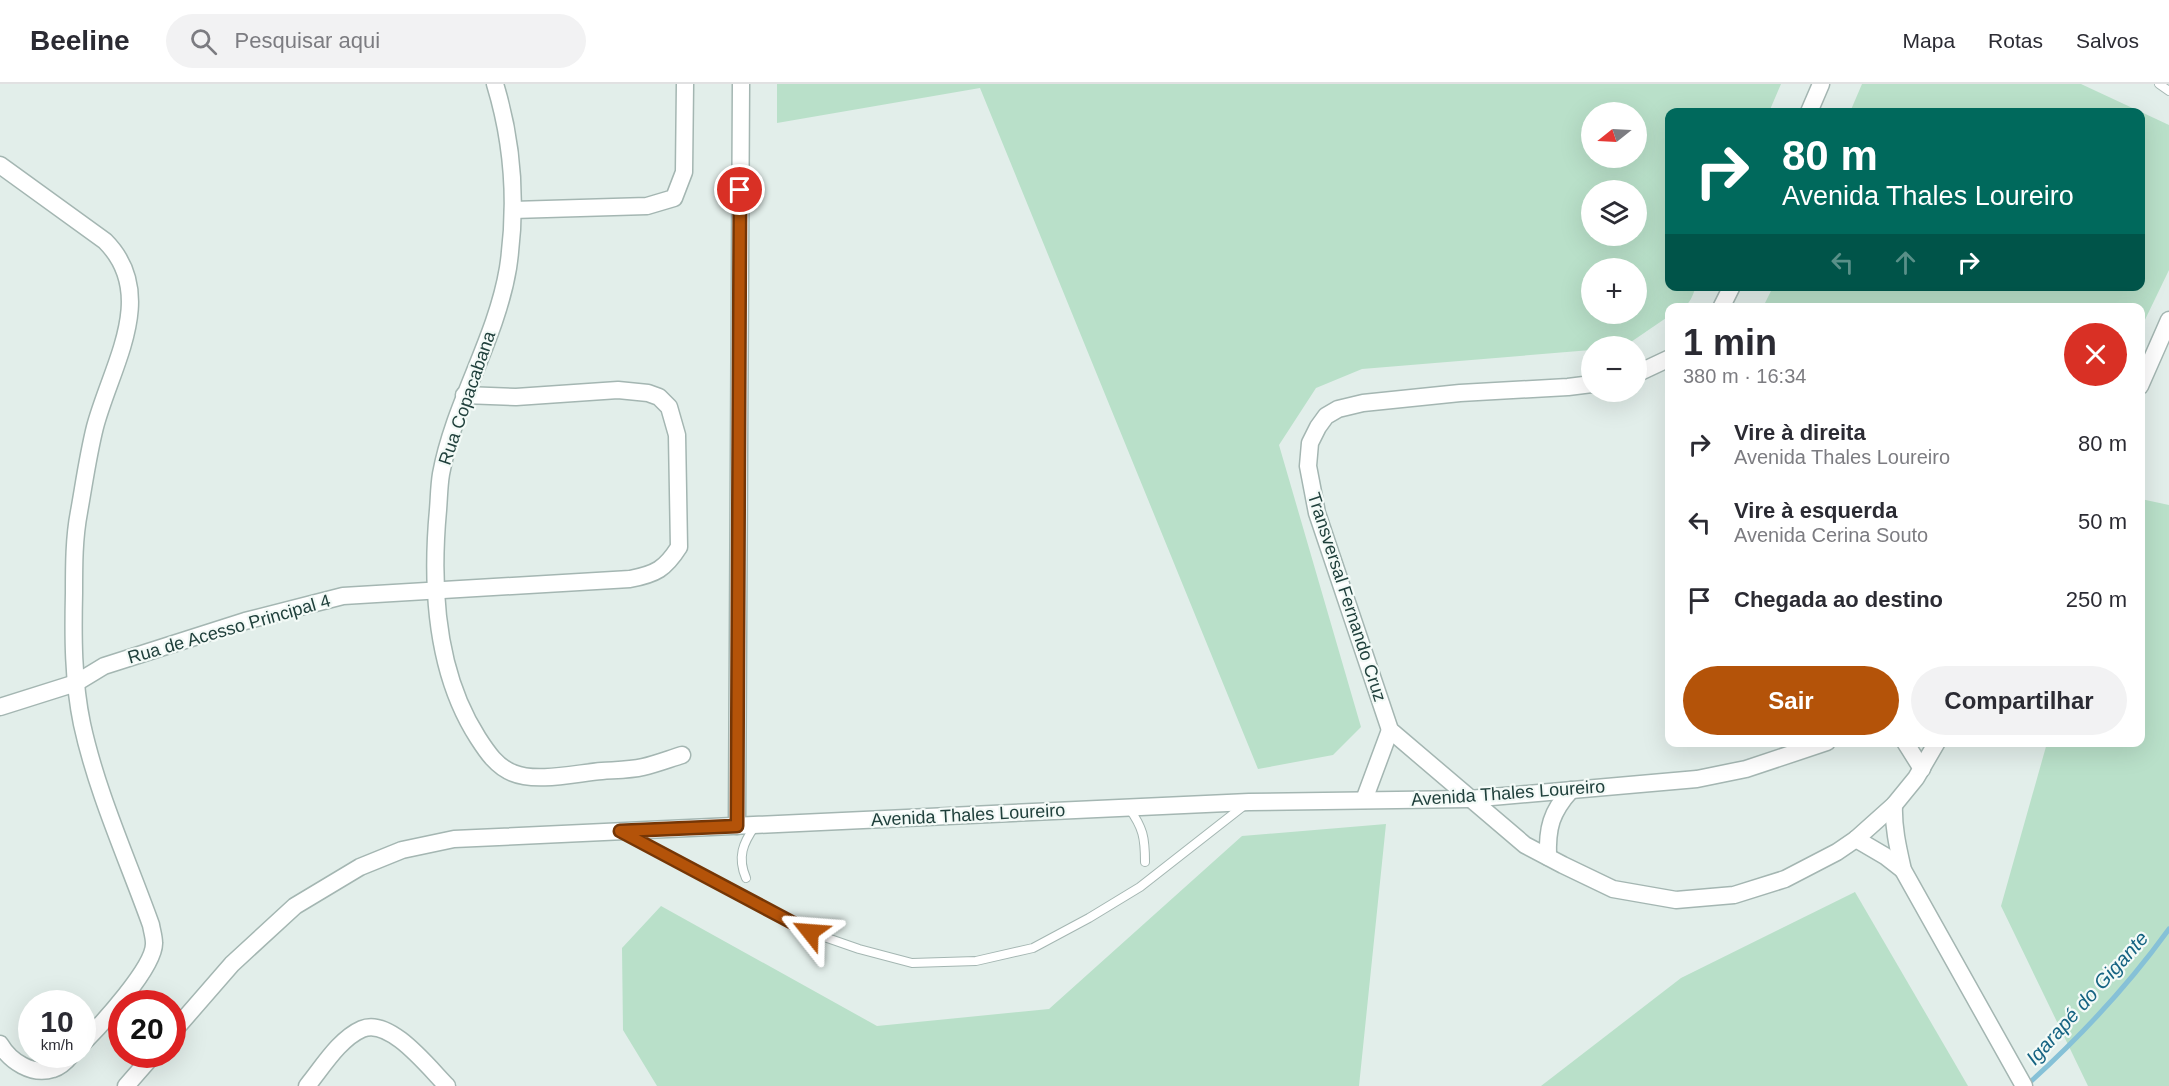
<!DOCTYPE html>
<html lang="pt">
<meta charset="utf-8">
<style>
:root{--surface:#fff;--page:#f2f2f3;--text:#2b2b33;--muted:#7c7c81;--line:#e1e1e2;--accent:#b45309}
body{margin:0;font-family:Arial,sans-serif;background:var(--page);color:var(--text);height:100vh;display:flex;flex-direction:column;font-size:22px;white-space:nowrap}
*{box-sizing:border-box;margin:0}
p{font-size:20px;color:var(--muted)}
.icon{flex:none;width:33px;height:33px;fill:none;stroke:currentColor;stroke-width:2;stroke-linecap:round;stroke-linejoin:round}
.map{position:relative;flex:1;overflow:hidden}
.side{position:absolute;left:1665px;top:219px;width:480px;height:444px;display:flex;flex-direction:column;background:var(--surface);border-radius:12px;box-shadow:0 6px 24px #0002}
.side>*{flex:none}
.banner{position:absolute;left:1665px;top:24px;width:480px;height:183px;border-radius:12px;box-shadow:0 6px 24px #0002;background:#00695c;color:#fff;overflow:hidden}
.needle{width:39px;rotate:252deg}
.tools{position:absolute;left:1581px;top:18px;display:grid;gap:12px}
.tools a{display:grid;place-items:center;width:66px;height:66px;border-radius:50%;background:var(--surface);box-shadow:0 6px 24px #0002;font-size:30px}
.speed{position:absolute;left:18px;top:906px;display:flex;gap:12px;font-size:30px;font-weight:700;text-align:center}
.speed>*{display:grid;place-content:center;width:78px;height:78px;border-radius:50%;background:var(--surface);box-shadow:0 6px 24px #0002;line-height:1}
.speed small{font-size:15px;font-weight:400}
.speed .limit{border:9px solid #d22;background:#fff;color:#111}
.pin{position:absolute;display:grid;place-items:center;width:51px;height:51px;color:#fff;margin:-26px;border:3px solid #fff;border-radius:50%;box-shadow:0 2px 6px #0007}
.me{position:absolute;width:66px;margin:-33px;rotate:298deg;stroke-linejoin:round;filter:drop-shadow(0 0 4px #0008)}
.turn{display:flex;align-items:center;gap:21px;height:126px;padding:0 18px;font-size:27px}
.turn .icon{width:78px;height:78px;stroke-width:2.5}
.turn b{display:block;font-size:42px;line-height:51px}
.lanes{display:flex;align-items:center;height:57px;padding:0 18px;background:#0003;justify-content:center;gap:30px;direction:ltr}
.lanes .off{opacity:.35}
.round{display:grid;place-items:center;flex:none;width:63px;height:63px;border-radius:32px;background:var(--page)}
.head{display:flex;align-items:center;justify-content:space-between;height:102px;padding:0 18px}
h1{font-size:36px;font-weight:700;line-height:45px}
.primary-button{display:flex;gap:12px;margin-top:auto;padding:12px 18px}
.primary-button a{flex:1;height:69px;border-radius:36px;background:var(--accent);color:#fff;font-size:24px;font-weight:700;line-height:69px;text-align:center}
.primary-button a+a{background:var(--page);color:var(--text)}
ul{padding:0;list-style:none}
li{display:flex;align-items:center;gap:18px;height:78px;padding:0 18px}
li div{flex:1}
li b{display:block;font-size:22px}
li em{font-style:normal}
header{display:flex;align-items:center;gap:36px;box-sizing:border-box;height:84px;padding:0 30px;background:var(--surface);border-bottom:2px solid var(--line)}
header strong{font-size:28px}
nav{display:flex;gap:33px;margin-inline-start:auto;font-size:21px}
.search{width:420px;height:54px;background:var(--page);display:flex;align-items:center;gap:15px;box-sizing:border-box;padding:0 21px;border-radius:33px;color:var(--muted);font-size:22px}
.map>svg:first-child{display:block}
.green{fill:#b9e0c9;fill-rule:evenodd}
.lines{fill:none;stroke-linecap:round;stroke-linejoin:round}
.stream{stroke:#86c1d7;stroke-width:5}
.service-casing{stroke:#a4b6b2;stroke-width:10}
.minor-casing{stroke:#a4b6b2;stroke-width:19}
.service{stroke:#fff;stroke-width:8}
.minor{stroke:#fff;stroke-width:16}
.route-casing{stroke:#753606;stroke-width:15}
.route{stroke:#b45309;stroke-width:10}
.labels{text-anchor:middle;stroke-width:4.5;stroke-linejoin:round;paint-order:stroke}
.street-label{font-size:18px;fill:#20403c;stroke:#f3faf7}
.water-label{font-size:20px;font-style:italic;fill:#156382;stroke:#f3faf7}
</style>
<header>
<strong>Beeline</strong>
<div class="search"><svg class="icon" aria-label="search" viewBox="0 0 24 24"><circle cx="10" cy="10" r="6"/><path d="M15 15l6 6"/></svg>Pesquisar aqui</div>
<nav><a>Mapa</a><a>Rotas</a><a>Salvos</a></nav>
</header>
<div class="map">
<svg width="2169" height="1002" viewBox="0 0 2169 1002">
<rect width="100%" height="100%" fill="#e2eeea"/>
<g class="green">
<path d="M 777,0 L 1781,0 L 1769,28 L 1670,28 L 1670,202 L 1696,203 C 1689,220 1689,224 1670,224 L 1669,232 L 1625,262 L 1592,262 L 1591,266 L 1362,285 L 1316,304 L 1279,361 L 1361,643 L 1333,671 L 1258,685 L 980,4 L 777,39 ZM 1636,28 L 1636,74 L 1592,74 L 1592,28 ZM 1636,106 L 1636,152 L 1592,152 L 1592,106 ZM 1636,184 L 1636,230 L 1592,230 L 1592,184 Z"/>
<polygon points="1862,0 2081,0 2169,41 2169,186 2141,244 2140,224 1763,223 1773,203 2140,202 2140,28 1850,28"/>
<polygon points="2141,415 2169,421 2169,1002 2088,1002 2001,822 2047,659 2140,658"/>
<polygon points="1386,740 1359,1002 657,1002 623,946 622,864 661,822 877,942 1049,925 1242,752"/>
<polygon points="1855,808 1968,1002 1541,1002 1681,894"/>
</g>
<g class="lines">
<path class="stream" d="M 2027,1001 C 2079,954 2128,902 2169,845"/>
<g class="service-casing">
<g id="service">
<polyline points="2159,0 2169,7"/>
<path d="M 1129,724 C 1143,744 1145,753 1145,778"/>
<polyline points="626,750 810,848 859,865 912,879 976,877 1033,864 1089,834 1140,803 1246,720"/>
<path d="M 746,794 C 737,773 743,759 755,742"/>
</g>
</g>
<g class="minor-casing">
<g id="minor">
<path d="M 495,0 C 513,59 517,123 508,184 C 496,256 454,319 441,390 C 439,402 439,414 438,426 C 431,502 436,589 478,654 C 487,668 497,683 513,689 C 536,699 577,689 602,687 C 616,686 630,686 643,683 C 656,680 669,675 682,671"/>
<polyline points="1809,28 1821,0"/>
<path d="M 0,81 L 105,157 C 159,211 111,282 95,343 C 88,371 84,400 79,428 C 74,454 74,481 74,509 C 73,552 73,597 82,640 C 97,709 127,774 151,841 C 152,847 154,853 154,859 C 155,883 100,942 82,960"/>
<polyline points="513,126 647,122 674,114 684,88 685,0"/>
<polyline points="1721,224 1732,202"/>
<polyline points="1636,290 1670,274"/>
<polyline points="1592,300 1568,303 1460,309 1363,319 1338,325 1326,332 1318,343 1310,359 1308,382 1317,429 1390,646 1525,761 1563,781 1613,805 1676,816 1734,811 1785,795 1837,768 1856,755 1894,721 1916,694 1937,658"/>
<polyline points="2140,302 2169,236"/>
<path d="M 0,623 L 76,599 L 104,582 L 245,537 L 343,512 L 630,495 C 656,490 665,485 679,463 L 677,351 L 669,323 L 659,313 L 648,309 L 618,306 L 516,313 L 464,311"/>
<polyline points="1905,658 1922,685"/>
<polyline points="1364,716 1390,646"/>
<path d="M 1894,721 C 1893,743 1898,764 1903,786 L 2024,1002"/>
<polyline points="737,742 741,0"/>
<polyline points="1856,755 1885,772 1903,786"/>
<path d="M 1548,773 C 1547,744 1551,728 1571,706"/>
<polyline points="172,949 232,880 295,822 360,783 402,766 454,755 1249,718 1469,715 1697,695 1746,685 1827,658"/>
<path d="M 0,960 C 10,977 32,992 53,985 C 60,983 68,975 72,970"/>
<polyline points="126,1002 154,970"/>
<path d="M 307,1002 C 322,984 339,955 362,945 C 390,933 429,984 447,1002"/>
</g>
</g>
<use href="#service" class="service"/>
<use href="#minor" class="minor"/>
</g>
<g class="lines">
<g class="route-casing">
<polyline id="route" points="740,106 737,742 620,747 810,848"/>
</g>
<use href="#route" class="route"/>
</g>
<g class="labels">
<g class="street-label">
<text transform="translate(467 314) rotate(-71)" y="6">Rua Copacabana</text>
<text transform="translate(1347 513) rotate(72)" y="6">Transversal Fernando Cruz</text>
<text transform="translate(229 545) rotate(-16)" y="6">Rua de Acesso Principal 4</text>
<text transform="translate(1508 709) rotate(-4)" y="6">Avenida Thales Loureiro</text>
<text transform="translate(968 731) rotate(-3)" y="6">Avenida Thales Loureiro</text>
</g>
<g class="water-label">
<text transform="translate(2087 914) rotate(-48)" y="7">Igarapé do Gigante</text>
</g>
</g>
</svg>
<div class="tools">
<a><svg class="needle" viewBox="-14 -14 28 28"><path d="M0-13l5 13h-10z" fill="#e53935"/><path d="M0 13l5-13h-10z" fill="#7c7c81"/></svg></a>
<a><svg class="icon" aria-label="layers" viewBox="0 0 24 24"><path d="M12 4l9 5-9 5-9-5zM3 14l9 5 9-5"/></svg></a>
<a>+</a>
<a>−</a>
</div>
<div class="speed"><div>10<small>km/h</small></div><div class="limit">20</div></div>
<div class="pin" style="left:740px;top:106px;background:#d93025"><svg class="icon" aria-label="arrive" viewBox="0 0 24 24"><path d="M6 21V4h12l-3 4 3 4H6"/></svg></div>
<svg class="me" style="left:810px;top:848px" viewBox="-20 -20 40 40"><path d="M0-17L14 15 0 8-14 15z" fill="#b45309" stroke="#fff" stroke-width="4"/></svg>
<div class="banner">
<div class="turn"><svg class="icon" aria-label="right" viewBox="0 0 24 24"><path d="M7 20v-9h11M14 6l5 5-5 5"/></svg><div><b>80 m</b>Avenida Thales Loureiro</div></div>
<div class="lanes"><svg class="icon off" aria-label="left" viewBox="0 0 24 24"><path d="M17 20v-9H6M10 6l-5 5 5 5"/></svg><svg class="icon off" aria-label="ahead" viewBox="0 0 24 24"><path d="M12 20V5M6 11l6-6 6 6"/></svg><svg class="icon" aria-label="right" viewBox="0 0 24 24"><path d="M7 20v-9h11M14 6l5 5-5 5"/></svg></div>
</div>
<section class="side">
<div class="head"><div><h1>1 min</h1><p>380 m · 16:34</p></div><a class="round" style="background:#d93025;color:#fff"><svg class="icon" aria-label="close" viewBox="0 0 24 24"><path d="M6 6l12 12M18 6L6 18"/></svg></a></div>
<ul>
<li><svg class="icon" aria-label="right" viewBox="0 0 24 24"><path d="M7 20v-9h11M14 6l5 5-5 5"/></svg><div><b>Vire à direita</b><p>Avenida Thales Loureiro</p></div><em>80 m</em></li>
<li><svg class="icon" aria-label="left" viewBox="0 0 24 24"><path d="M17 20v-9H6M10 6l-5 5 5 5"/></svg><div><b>Vire à esquerda</b><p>Avenida Cerina Souto</p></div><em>50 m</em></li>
<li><svg class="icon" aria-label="arrive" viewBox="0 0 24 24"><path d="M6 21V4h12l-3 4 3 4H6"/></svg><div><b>Chegada ao destino</b></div><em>250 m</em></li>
</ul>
<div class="primary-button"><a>Sair</a><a>Compartilhar</a></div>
</section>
</div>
